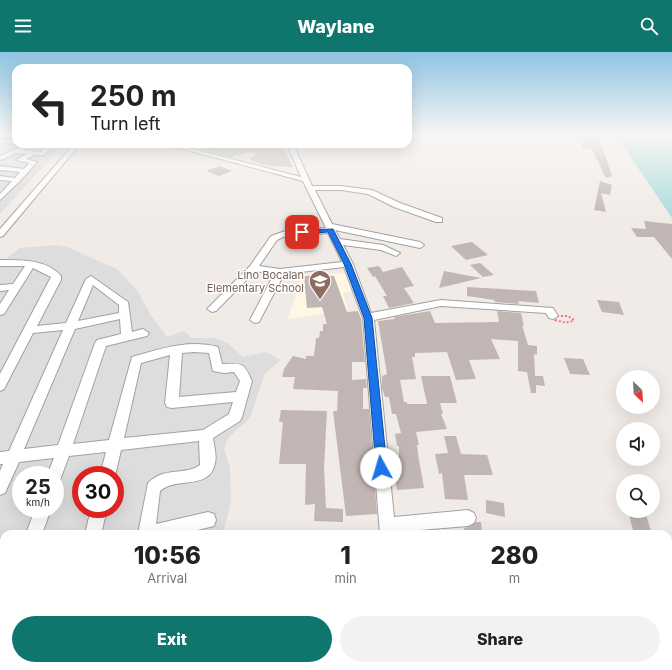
<!DOCTYPE html>
<style>
:root{--surface:#fff;--page:#f2f2f2;--text:#222;--muted:#767676;--accent:#0f766e}
body{margin:0;font-family:Inter,sans-serif;background:var(--page);color:var(--text);height:100vh;display:flex;flex-direction:column;font-size:15px;white-space:nowrap}
*{box-sizing:border-box;margin:0}
p{font-size:13px;color:var(--muted)}
.icon{flex:none;width:22px;height:22px;fill:none;stroke:currentColor;stroke-width:2;stroke-linecap:round;stroke-linejoin:round}
.map{position:relative;flex:1;overflow:hidden}
.panel{position:absolute;left:0px;top:478px;width:672px;height:140px;display:flex;flex-direction:column;background:var(--surface);border-radius:12px 12px 0 0;box-shadow:0 4px 16px #0002}
.panel>*{flex:none}
.hud{position:absolute;left:12px;top:12px;width:400px;height:84px;border-radius:12px;box-shadow:0 4px 16px #0002;background:#fff;color:var(--text);overflow:hidden}
.needle{width:26px;rotate:155deg}
.controls{position:absolute;left:616px;top:318px;display:grid;gap:8px}
.controls a{display:grid;place-items:center;width:44px;height:44px;border-radius:50%;background:var(--surface);box-shadow:0 4px 16px #0002;font-size:20px}
.speed{position:absolute;left:12px;top:414px;display:flex;gap:8px;font-size:20px;font-weight:700;text-align:center}
.speed>*{display:grid;place-content:center;width:52px;height:52px;border-radius:50%;background:var(--surface);box-shadow:0 4px 16px #0002;line-height:1}
.speed small{font-size:10px;font-weight:400}
.speed .limit{border:6px solid #d22;background:#fff;color:#111}
.pin{position:absolute;display:grid;place-items:center;width:34px;height:34px;color:#fff;margin:-17px;border-radius:8px;box-shadow:0 2px 6px #0006}
.me{position:absolute;width:44px;margin:-22px;rotate:354deg;stroke-linejoin:round;filter:drop-shadow(0 0 3px #0008)}
.turn{display:flex;align-items:center;gap:14px;height:84px;padding:0 12px;font-size:18px}
.turn .icon{width:52px;height:52px;stroke-width:2.5}
.turn b{display:block;font-size:28px;line-height:34px}
.eta{display:flex;justify-content:space-evenly;align-items:center;height:68px;text-align:center}
.eta b{font-size:24px;font-weight:800;line-height:28px}
.primary-button{display:flex;gap:8px;margin-top:auto;padding:8px 12px}
.primary-button a{flex:1;height:46px;border-radius:24px;background:var(--accent);color:#fff;font-size:16px;font-weight:800;line-height:46px;text-align:center}
.primary-button a+a{background:var(--page);color:var(--text)}
header{display:flex;justify-content:space-between;align-items:center;height:52px;padding:0 12px;background:var(--accent);color:#fff;font-size:18px;font-weight:800}
.map>svg:first-child{display:block}
.residential{fill:#dedddd;fill-rule:evenodd}
.education{fill:#fef8e2}
.construction{fill:#c5c1b3}
.water{fill:#a9dbdc}
.building{fill:#c1b6b3}
.lines{fill:none;stroke-linecap:round;stroke-linejoin:round}
.street-casing{stroke:#a1a1a1;stroke-width:2}
.path{stroke:#f57380;stroke-width:2;stroke-dasharray:2 2;stroke-linecap:butt}
.street{fill:#fff;fill-rule:evenodd}
.route{fill:#1a73e8;stroke:#114b97}
.labels{text-anchor:middle;stroke-width:3;stroke-linejoin:round;paint-order:stroke}
.education-label{font-size:11px;fill:#785e54;stroke:#fff;text-anchor:end}
</style>
<header><svg class="icon" aria-label="menu" viewBox="0 0 24 24"><path d="M4 6h16M4 12h16M4 18h16"/></svg>Waylane<svg class="icon" aria-label="search" viewBox="0 0 24 24"><circle cx="10" cy="10" r="6"/><path d="M15 15l6 6"/></svg></header>
<div class="map">
<svg width="672" height="618" viewBox="0 0 672 618">
<rect width="100%" height="100%" fill="#f0ebe7"/>
<g class="residential">
<polygon points="0,83 16,83 16,92 64,92 0,162"/>
<path d="M 56,193 L 67,195 L 117,217 L 137,238 L 150,262 L 167,285 L 184,279 L 192,286 L 214,286 L 228,291 L 243,305 L 266,300 L 281,308 L 265,321 L 250,366 L 228,386 L 224,397 L 230,415 L 231,448 L 223,482 L 4,482 L 4,614 L 78,614 L 69,618 L 0,618 L 0,209 L 4,209 L 19,196 ZM 21,423 L 55,423 L 55,457 L 21,457 ZM 81,423 L 115,423 L 115,457 L 81,457 Z"/>
</g>
<polygon class="education" points="347,221 352,239 343,241 348,258 288,267 302,223"/>
<polygon class="construction" points="182,92 281,92 293,115 271,114 261,112 249,107 257,102 249,100 230,105"/>
<polygon class="water" points="616,83 672,83 672,166 617,85"/>
<g class="building">
<polygon points="583,83 598,83 612,124 606,126 592,97 582,96"/>
<polygon points="220,114 232,119 219,124 206,119"/>
<polygon points="600,129 612,133 610,143 601,141 606,160 594,158"/>
<polygon points="644,169 672,172 672,207 654,185 637,185 631,176 646,177"/>
<polygon points="472,190 488,203 466,208 451,194"/>
<polygon points="480,211 494,223 483,225 470,213"/>
<polygon points="379,214 383,220 402,215 414,234 404,236 414,251 389,256 383,244 387,244 375,224 373,225 367,216"/>
<polygon points="444,219 481,226 439,236"/>
<polygon points="318,223 334,224 347,260 358,259 361,267 365,310 352,310 352,328 366,327 367,336 363,336 363,357 369,357 377,462 346,464 333,359 337,359 338,339 293,337 295,325 282,325 284,317 293,304 306,307 306,304 314,304 316,286 319,286 320,279 323,279 323,272 327,272 322,255 307,256 304,224"/>
<polygon points="467,235 536,239 539,251 518,249 519,252 495,250 494,248 467,244"/>
<polygon points="597,248 619,250 624,263 602,260"/>
<polygon points="430,259 435,271 499,270 497,259 521,261 524,274 522,273 528,293 537,294 537,303 534,302 535,324 543,324 545,334 536,333 536,341 531,341 527,320 518,319 518,289 491,287 500,307 469,308 476,327 456,328 447,300 415,301 415,305 412,305 416,327 400,328 404,350 407,350 407,352 427,352 421,324 450,324 457,351 440,351 443,362 441,362 447,377 416,380 419,393 417,393 419,408 424,436 397,438 394,417 399,416 399,394 397,394 395,382 401,381 396,362 392,362 389,345 385,345 382,336 382,324 387,322 378,269 395,267 394,265"/>
<polygon points="564,306 583,307 590,323 570,322"/>
<polygon points="281,358 327,359 324,416 326,456 343,457 343,470 314,469 315,452 305,453 306,412 279,412 283,370 279,370"/>
<polygon points="444,384 456,384 461,402 487,403 493,423 464,423 468,448 445,447 442,421 439,422 435,402 448,401"/>
<polygon points="486,448 504,451 505,465 486,461"/>
<polygon points="628,459 645,460 652,482 634,482"/>
<polygon points="476,470 481,470 482,482 464,482 464,476 469,475"/>
</g>
<g class="lines">
<g class="street-casing">
<g id="street">
<polygon points="528,83 534,83 535,84 532,86"/>
<polygon points="3,88 16,88 16,92 6,91 0,93 0,89"/>
<polygon points="32,92 48,92 53,94 44,103 35,103 26,107 37,110 20,129 0,148 0,142 12,129 0,128 0,124 15,126 20,120 0,118 0,114 24,117 29,111 16,108 27,102 17,101 0,108 0,104 23,94 26,96 23,98 41,100 45,95"/>
<polygon points="74,92 80,92 3,184 0,185 0,177"/>
<path d="M 164,92 L 174,92 L 301,125 L 287,92 L 293,92 L 312,134 L 341,134 L 372,138 L 400,151 L 442,166 L 442,170 L 436,170 L 394,155 L 368,142 L 341,138 L 315,138 L 332,172 L 420,190 L 424,193 L 420,196 L 335,178 L 340,187 L 383,193 L 400,201 L 396,204 L 381,198 L 343,193 L 353,212 L 371,261 L 441,248 L 553,256 L 558,264 L 553,267 L 549,266 L 546,261 L 441,254 L 374,268 L 394,465 L 468,458 L 474,461 L 476,466 L 474,471 L 468,474 L 396,480 L 396,482 L 380,482 L 363,266 L 344,215 L 284,222 L 259,270 L 255,271 L 250,268 L 274,222 L 255,219 L 216,259 L 212,260 L 207,257 L 250,214 L 271,184 L 288,178 L 326,176 L 303,129 ZM 328,181 L 342,210 L 280,217 L 259,214 L 277,188 L 283,185 Z"/>
<path d="M 0,208 C 20,208 47,207 61,224 L 61,228 L 37,274 L 66,271 L 86,227 L 91,224 L 128,250 L 132,280 L 143,277 L 149,281 L 147,284 L 106,294 L 73,392 L 109,388 L 132,305 C 160,297 189,287 218,295 L 222,312 C 242,312 243,309 252,329 L 242,365 L 240,369 L 213,386 C 214,394 217,403 215,411 C 210,439 176,424 160,439 L 156,472 L 208,460 L 214,462 L 216,468 L 214,474 L 181,482 L 138,482 L 148,431 C 165,414 185,424 200,413 L 199,389 L 121,398 L 115,424 L 100,423 L 106,400 L 69,404 L 60,428 L 55,430 L 55,423 L 47,423 L 54,406 L 19,410 L 5,441 L 0,443 L 0,419 L 3,412 L 0,412 L 0,400 L 9,399 L 63,278 L 33,281 L 4,337 L 0,339 L 0,322 L 51,225 L 33,216 L 4,262 L 0,263 L 0,252 L 9,238 L 0,239 L 0,233 L 13,232 L 25,214 L 0,214 ZM 93,233 L 119,253 L 119,261 L 78,269 ZM 120,267 L 121,282 L 97,288 L 95,291 L 58,393 L 24,397 L 75,277 ZM 194,300 L 209,301 L 213,319 L 224,321 L 234,320 L 240,329 L 236,340 L 179,345 L 182,301 ZM 170,303 L 165,351 L 167,355 L 172,356 L 233,350 L 229,362 L 203,378 L 124,386 L 141,311 Z"/>
<polygon points="35,457 51,457 42,482 26,482"/>
<polygon points="91,457 107,457 101,482 85,482"/>
<polygon points="4,558 4,588 0,590 0,560"/>
<polygon points="4,600 4,614 13,614 10,618 0,618 0,601"/>
<rect x="388" y="614" width="20" height="4"/>
</g>
</g>
<path class="path" d="M 553,264 L 568,264 L 574,268 C 568,272 562,270 555,268 Z"/>
<use href="#street" class="street"/>
</g>
<linearGradient id="sky" x2="0" y2="1"><stop stop-color="#8fc4e3"/><stop offset="0.49" stop-color="#f8f6f4"/><stop offset="1" stop-color="#f8f6f4" stop-opacity="0"/></linearGradient>
<rect width="672" height="169" fill="url(#sky)"/>
<polygon class="route" points="333,177 351,212 372,266 387,416 385,419 381,421 377,419 376,416 364,266 344,212 328,180 302,182 299,180 302,178"/>
<defs>
<g id="school-pin" transform="scale(1.15)"><path d="M0 17L-7.5 6A9.5 9.5 0 1 1 7.5 6Z" fill="#8d6e63" stroke="#fff"/><path d="M0-5L7-2L0 1L-7-2ZM-4 1L0 2.5L4 1V4Q0 6-4 4Z" fill="#fff"/></g>
</defs>
<g fill-rule="evenodd">
<use href="#school-pin" x="320" y="229"/>
</g>
<g class="labels">
<g class="education-label">
<text x="304" y="227">Lino Bocalan<tspan x="304" dy="13">Elementary School</tspan></text>
</g>
</g>
</svg>
<div class="controls">
<a><svg class="needle" viewBox="-14 -14 28 28"><path d="M0-13l5 13h-10z" fill="#e53935"/><path d="M0 13l5-13h-10z" fill="#767676"/></svg></a>
<a><svg class="icon" aria-label="sound" viewBox="0 0 24 24"><path d="M4 9h4l5-4v14l-5-4H4zM17 9q2 3 0 6"/></svg></a>
<a><svg class="icon" aria-label="search" viewBox="0 0 24 24"><circle cx="10" cy="10" r="6"/><path d="M15 15l6 6"/></svg></a>
</div>
<div class="speed"><div>25<small>km/h</small></div><div class="limit">30</div></div>
<div class="pin" style="left:302px;top:180px;background:#d93025"><svg class="icon" aria-label="arrive" viewBox="0 0 24 24"><path d="M6 21V4h12l-3 4 3 4H6"/></svg></div>
<svg class="me" style="left:381px;top:416px" viewBox="-20 -20 40 40"><circle r="19" fill="#fff"/><path d="M0-13L10 11 0 6-10 11z" fill="#1a73e8"/></svg>
<div class="hud">
<div class="turn"><svg class="icon" aria-label="left" viewBox="0 0 24 24"><path d="M17 20v-9H6M10 6l-5 5 5 5"/></svg><div><b>250 m</b>Turn left</div></div>
</div>
<section class="panel">
<div class="eta">
<div><b>10:56</b><p>Arrival</p></div>
<div><b>1</b><p>min</p></div>
<div><b>280</b><p>m</p></div>
</div>
<div class="primary-button"><a>Exit</a><a>Share</a></div>
</section>
</div>
